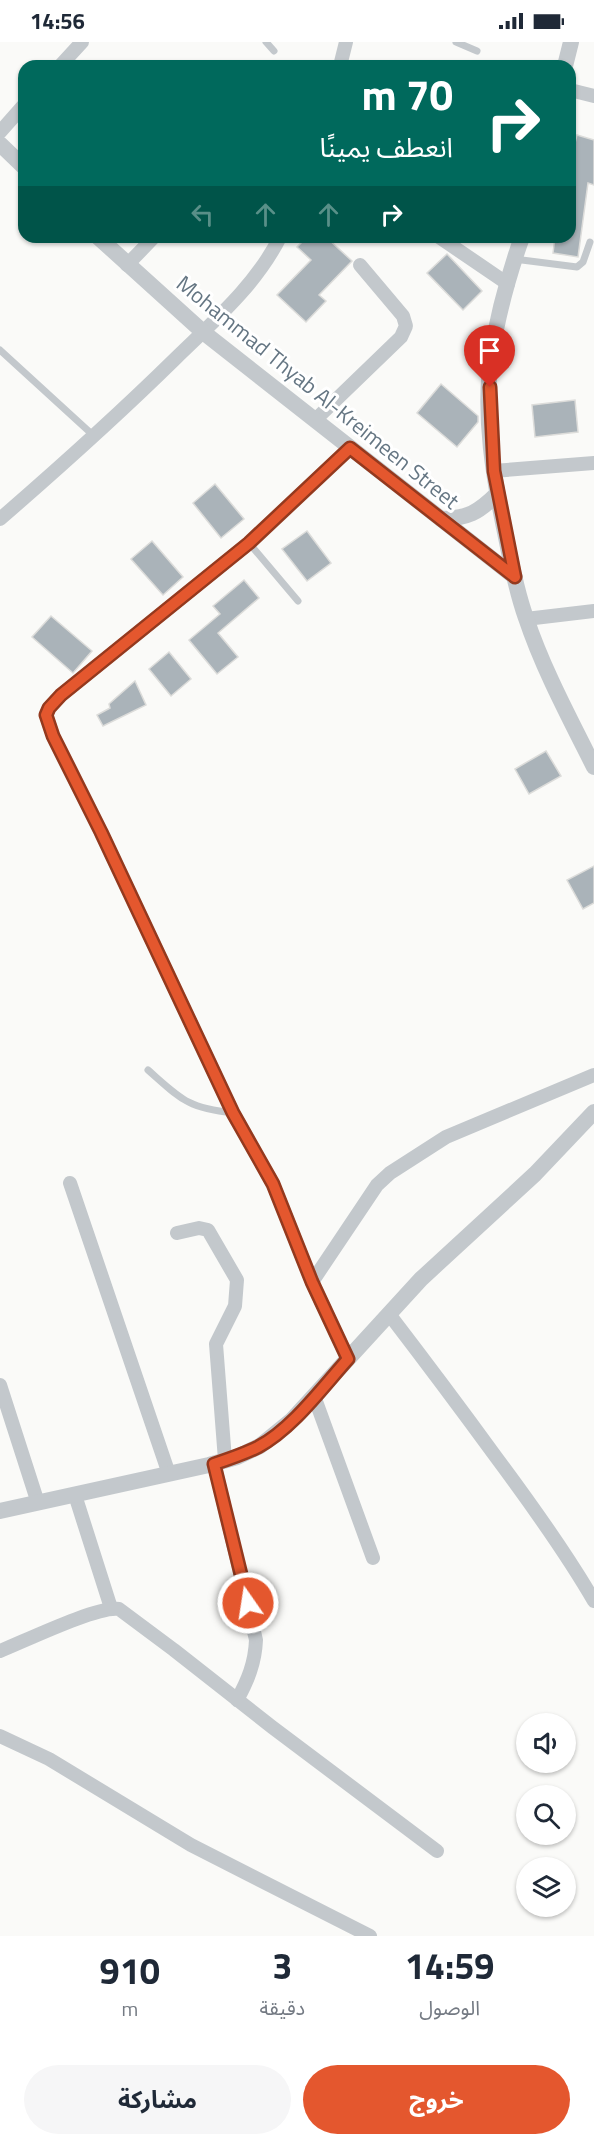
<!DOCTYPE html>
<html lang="ar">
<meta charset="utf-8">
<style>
:root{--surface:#fff;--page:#f6f6f7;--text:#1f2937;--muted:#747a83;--accent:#e4572e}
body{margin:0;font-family:"Titillium Web","Noto Sans Arabic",sans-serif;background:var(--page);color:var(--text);direction:rtl;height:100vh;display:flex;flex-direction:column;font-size:22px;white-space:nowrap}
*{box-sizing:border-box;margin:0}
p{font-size:20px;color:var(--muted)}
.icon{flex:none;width:33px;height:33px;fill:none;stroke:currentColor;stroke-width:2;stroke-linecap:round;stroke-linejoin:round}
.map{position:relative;height:1894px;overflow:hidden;direction:ltr}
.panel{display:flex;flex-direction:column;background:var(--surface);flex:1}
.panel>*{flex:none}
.banner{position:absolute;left:18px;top:18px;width:558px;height:183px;border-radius:18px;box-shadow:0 2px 4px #0004;direction:rtl;background:#00695c;color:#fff;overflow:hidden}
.controls{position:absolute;left:516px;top:1671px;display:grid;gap:12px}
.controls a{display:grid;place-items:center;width:60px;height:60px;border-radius:50%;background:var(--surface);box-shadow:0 2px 4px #0004;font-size:30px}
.pin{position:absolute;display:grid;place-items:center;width:51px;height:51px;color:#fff;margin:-62px -26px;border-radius:50% 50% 50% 0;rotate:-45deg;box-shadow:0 0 6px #0007}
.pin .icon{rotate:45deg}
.me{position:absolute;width:66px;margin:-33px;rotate:347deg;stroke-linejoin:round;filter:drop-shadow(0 0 4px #0008)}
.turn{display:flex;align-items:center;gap:21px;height:126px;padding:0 24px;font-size:27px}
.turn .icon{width:78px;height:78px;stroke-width:2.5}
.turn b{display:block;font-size:42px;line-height:51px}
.lanes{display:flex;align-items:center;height:57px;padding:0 24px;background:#0003;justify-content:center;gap:30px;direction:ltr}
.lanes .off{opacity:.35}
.eta{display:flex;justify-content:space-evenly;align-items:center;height:102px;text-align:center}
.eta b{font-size:36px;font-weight:700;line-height:42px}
.primary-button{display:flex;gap:12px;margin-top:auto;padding:12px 24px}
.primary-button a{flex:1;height:69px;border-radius:36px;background:var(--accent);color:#fff;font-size:24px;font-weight:700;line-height:69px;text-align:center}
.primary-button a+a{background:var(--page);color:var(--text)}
.status{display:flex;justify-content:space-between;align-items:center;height:42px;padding:0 30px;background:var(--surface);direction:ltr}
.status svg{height:16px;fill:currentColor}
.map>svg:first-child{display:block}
.building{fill:#aab3b9;stroke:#dcdcda;stroke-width:1.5}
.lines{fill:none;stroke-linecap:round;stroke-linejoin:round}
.service{stroke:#c3c8cc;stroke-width:7}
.minor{stroke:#c3c8cc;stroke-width:14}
.tertiary{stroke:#c3c8cc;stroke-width:16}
.route-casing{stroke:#94391e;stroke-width:15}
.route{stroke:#e4572e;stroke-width:10}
.labels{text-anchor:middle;stroke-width:6;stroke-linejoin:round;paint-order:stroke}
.street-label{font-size:22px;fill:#657683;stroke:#fff}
</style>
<div class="status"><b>14:56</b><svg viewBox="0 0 49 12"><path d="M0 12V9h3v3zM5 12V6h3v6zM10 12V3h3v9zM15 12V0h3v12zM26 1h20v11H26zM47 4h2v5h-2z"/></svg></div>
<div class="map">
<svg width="594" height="1894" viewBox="0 0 594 1894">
<rect width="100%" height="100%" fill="#fafaf8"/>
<g class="building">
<polygon points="577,93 594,98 594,143 588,141 578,215 553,211 555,195 570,195 570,121"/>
<polygon points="307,195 326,195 352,219 319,253 326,259 306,280 277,253 311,218 297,205"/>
<polygon points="447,212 482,249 463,268 427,231"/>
<polygon points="441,342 478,374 478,380 457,405 417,371"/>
<polygon points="575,358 578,390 535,395 532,363"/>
<polygon points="215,442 244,477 221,496 193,461"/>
<polygon points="307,489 331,521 307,539 282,507"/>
<polygon points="152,499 183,535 163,553 131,517"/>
<polygon points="244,538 259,556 218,591 238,615 217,632 189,598 220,572 213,564"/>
<polygon points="51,574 92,609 73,631 32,595"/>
<polygon points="169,610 191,637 171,654 149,627"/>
<polygon points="135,639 146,663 103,684 97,673 110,666 109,662"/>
<polygon points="546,709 561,734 529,752 515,727"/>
<polygon points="594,824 594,861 583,867 567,838"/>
</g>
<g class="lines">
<g class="service">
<polyline points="266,0 274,9"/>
<polyline points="456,0 477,9"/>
<polyline points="514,217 577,225 583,220 590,200"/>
<polyline points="0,308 94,394"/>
<polyline points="249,501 298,559"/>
<path d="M 148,1028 C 181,1057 187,1066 233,1071"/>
</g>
<g class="minor">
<polyline points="60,24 82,0"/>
<polyline points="340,24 346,0"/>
<polyline points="570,48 594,54"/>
<polyline points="0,90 24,63"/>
<polyline points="439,195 508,242"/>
<polyline points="127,223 154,195"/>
<polyline points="315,378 401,295 406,284 403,274 360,223"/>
<polyline points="493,429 594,421"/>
<path d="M 0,477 C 60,425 119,372 176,316 C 214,279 256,243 280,195"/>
<polyline points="526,577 594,569"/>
<polyline points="70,1141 169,1432"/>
<polyline points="177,1191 199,1186 208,1188 237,1238 235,1264 216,1302 225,1418"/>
<polyline points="312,1240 377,1143 390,1131 446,1095 594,1033"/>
<path d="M 389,1272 C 425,1319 461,1367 496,1415 C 531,1462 565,1509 594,1559"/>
<polyline points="348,1317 312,1240 273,1142 233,1071 101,790 53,694 46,673 49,666 61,653 249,501 350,406"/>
<polyline points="0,1343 38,1461"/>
<polyline points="314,1354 373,1516"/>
<path d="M 214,1421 L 256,1598 C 255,1621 248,1638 237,1658"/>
<polyline points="75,1453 111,1566"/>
<path d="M 0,1609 C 25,1599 97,1564 119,1567 L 174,1608 L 272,1685 L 437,1809"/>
<polyline points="0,1694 49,1717 191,1803 370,1894"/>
</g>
<g class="tertiary">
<polyline points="565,24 571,0"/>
<polyline points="0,102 24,125"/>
<polyline points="98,195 203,290 515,535"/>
<path d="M 522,195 C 509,232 498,271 492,310 C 482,373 494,439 507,500 C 512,526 517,551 526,576 C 543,627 570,677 594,725"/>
<path d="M 441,477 C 468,476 478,471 497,452"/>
<polyline points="0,1469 209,1423 237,1415 260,1404 292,1378 421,1237 535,1132 594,1070"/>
</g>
</g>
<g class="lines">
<g class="route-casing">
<path id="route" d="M 248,1561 L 214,1422 C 229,1417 244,1412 258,1405 C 292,1387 322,1346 348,1317 L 312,1240 L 273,1142 L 233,1071 L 101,790 L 53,694 L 46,673 L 49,666 L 61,653 L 249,501 L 350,406 L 515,535 L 494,429 L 490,345"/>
</g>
<use href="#route" class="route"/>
</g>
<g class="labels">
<g class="street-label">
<text transform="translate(318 350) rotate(39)" y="8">Mohammad Thyab Al-Kreimeen Street</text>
</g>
</g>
</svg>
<div class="controls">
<a><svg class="icon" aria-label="sound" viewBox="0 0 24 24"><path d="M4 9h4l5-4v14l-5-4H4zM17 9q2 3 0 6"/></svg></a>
<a><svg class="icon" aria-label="search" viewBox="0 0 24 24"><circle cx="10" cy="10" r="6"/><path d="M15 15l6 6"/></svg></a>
<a><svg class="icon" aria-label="layers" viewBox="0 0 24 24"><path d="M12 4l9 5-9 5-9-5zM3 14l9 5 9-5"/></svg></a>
</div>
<div class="pin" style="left:490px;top:345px;background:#d93025"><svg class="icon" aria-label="arrive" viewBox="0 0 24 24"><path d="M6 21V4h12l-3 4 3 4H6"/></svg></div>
<svg class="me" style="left:248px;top:1561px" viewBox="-20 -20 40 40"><circle r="17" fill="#e4572e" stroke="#fff" stroke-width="3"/><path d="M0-11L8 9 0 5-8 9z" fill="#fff"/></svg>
<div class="banner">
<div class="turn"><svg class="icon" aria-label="right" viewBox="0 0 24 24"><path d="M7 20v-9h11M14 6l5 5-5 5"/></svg><div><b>70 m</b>انعطف يمينًا</div></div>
<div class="lanes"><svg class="icon off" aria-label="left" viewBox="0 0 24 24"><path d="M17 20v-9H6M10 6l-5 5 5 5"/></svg><svg class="icon off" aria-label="ahead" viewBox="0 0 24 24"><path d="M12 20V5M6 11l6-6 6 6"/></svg><svg class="icon off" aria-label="ahead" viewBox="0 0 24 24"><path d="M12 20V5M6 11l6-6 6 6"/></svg><svg class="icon" aria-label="right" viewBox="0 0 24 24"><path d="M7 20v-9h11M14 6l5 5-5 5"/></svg></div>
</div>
</div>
<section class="panel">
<div class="eta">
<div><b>14:59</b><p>الوصول</p></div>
<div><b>3</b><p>دقيقة</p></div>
<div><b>910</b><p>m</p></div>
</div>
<div class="primary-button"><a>خروج</a><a>مشاركة</a></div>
</section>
